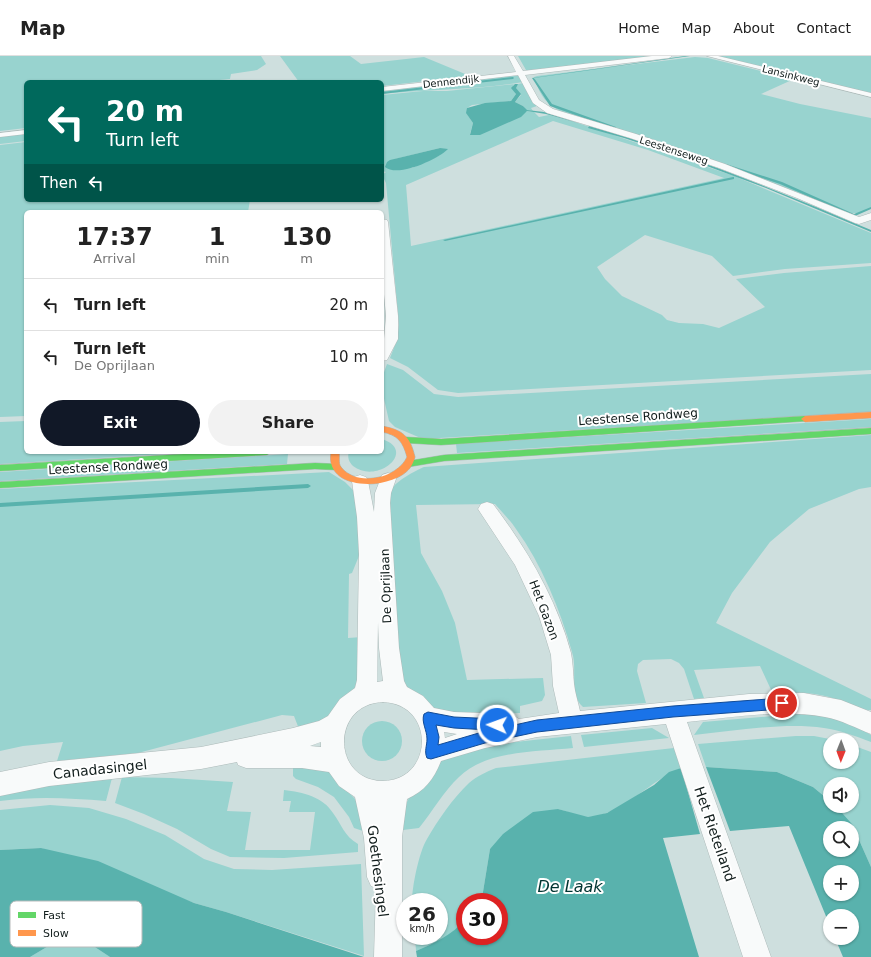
<!DOCTYPE html>
<meta charset="utf-8">
<style>
:root{--surface:#fff;--page:#f2f2f2;--text:#222;--muted:#767676;--line:#e0e0e0;--accent:#111827}
body{margin:0;font-family:"DejaVu Sans",sans-serif;background:var(--page);color:var(--text);height:100vh;display:flex;flex-direction:column;font-size:15px;white-space:nowrap}
*{box-sizing:border-box;margin:0}
p{font-size:13px;color:var(--muted)}
.icon{flex:none;width:22px;height:22px;fill:none;stroke:currentColor;stroke-width:2;stroke-linecap:round;stroke-linejoin:round}
.map{position:relative;flex:1;overflow:hidden}
.panel{position:absolute;left:24px;top:154px;width:360px;height:244px;display:flex;flex-direction:column;background:var(--surface);border-radius:6px;box-shadow:0 1px 3px #0004}
.panel>*{flex:none}
.guide{position:absolute;left:24px;top:24px;width:360px;height:122px;border-radius:6px;box-shadow:0 1px 3px #0004;background:#00695c;color:#fff;overflow:hidden}
.needle{width:26px;rotate:181deg}
.tools{position:absolute;left:823px;top:677px;display:grid;gap:8px}
.tools a{display:grid;place-items:center;width:36px;height:36px;border-radius:50%;background:var(--surface);box-shadow:0 1px 3px #0004;font-size:20px}
.speed{position:absolute;left:396px;top:837px;display:flex;gap:8px;font-size:20px;font-weight:700;text-align:center}
.speed>*{display:grid;place-content:center;width:52px;height:52px;border-radius:50%;background:var(--surface);box-shadow:0 1px 3px #0004;line-height:1}
.speed small{font-size:10px;font-weight:400}
.speed .limit{border:6px solid #d22;background:#fff;color:#111}
.pin{position:absolute;display:grid;place-items:center;width:34px;height:34px;color:#fff;margin:-17px;border:2px solid #fff;border-radius:50%;box-shadow:0 1px 4px #0007}
.me{position:absolute;width:44px;margin:-22px;rotate:272deg;stroke-linejoin:round;filter:drop-shadow(0 0 3px #0008)}
.turn{display:flex;align-items:center;gap:14px;height:84px;padding:0 16px;font-size:18px}
.turn .icon{width:52px;height:52px;stroke-width:2.5}
.turn b{display:block;font-size:28px;line-height:34px}
.then{display:flex;align-items:center;height:38px;padding:0 16px;background:#0003;gap:8px;font-size:15px}
.eta{display:flex;justify-content:space-evenly;align-items:center;height:68px;text-align:center}
.eta b{font-size:24px;font-weight:700;line-height:28px}
.button{display:flex;gap:8px;margin-top:auto;padding:8px 16px}
.button a{flex:1;height:46px;border-radius:24px;background:var(--accent);color:#fff;font-size:16px;font-weight:700;line-height:46px;text-align:center}
.button a+a{background:var(--page);color:var(--text)}
ul{padding:0;list-style:none}
li{display:flex;align-items:center;gap:12px;height:52px;padding:0 16px;border-top:1px solid var(--line)}
li div{flex:1}
li b{display:block;font-size:15px}
li em{font-style:normal}
header{display:flex;align-items:center;gap:24px;box-sizing:border-box;height:56px;padding:0 20px;background:var(--surface);border-bottom:1px solid var(--line)}
header strong{font-size:19px}
nav{display:flex;gap:22px;margin-inline-start:auto;font-size:14px}
.map>svg:first-child{display:block}
.green{fill:#98d3cf;fill-rule:evenodd}
.water{fill:#59b2ad;fill-rule:evenodd}
.lines{fill:none;stroke-linecap:round;stroke-linejoin:round}
.stream{fill:#59b2ad;fill-rule:evenodd}
.street-casing{stroke:#adbab9;stroke-width:1}
.fast-casing{stroke:#adbab9;stroke-width:1}
.slow-casing{stroke:#adbab9;stroke-width:1}
.street{fill:#f8fafa;fill-rule:evenodd}
.fast{fill:#63d668;fill-rule:evenodd}
.slow{fill:#ff974d;fill-rule:evenodd}
.route{fill:#1a73e8;stroke:#114b97;fill-rule:evenodd}
.labels{text-anchor:middle;stroke-width:4;stroke-linejoin:round;paint-order:stroke}
.far-street-label{font-size:10px;fill:#111d1c;stroke:#fff}
.street-label{font-size:12px;fill:#111d1c;stroke:#fff}
.near-street-label{font-size:14px;fill:#111d1c;stroke:#fff}
.near-water-label{font-size:16px;font-style:italic;fill:#003431;stroke:#fff}
.key{fill:#fff;stroke:#b8bbbb;stroke-width:1}
.key-label{font-size:11px;fill:#111d1c}
</style>
<header>
<strong>Map</strong>
<nav><a>Home</a><a>Map</a><a>About</a><a>Contact</a></nav>
</header>
<div class="map">
<svg width="871" height="901" viewBox="0 0 871 901">
<rect width="100%" height="100%" fill="#cedfde"/>
<g class="green">
<polygon points="0,0 261,0 266,8 257,14 231,18 230,23 199,26 26,26 26,72 0,75"/>
<polygon points="280,0 350,0 361,8 424,1 470,20 382,30 382,26 299,26"/>
<polygon points="518,0 655,0 530,14 526,14"/>
<polygon points="715,0 871,0 871,37"/>
<path d="M 695,1 L 708,2 L 794,23 L 761,38 L 800,48 L 871,62 L 871,152 L 858,157 L 851,157 L 713,104 L 566,58 C 546,48 541,42 534,21 L 537,20 Z"/>
<path d="M 510,20 L 519,20 L 523,26 C 476,34 429,33 382,38 L 382,35 Z"/>
<polygon points="523,27 537,50 531,52 533,55 526,54 523,50 515,46 521,39 515,31 518,28"/>
<path d="M 515,28 L 513,29 L 516,38 L 511,45 L 472,49 L 467,52 L 467,58 L 473,67 L 470,78 L 527,55 L 534,56 L 539,61 L 549,59 L 581,68 L 734,120 L 871,177 L 871,207 L 785,213 L 733,220 L 712,200 L 645,179 L 597,211 L 605,223 L 622,240 L 662,259 L 667,264 L 679,267 L 703,268 L 719,272 L 765,251 L 736,223 L 784,217 L 871,210 L 871,314 L 458,337 L 438,334 L 408,311 L 390,302 L 397,284 L 399,269 L 386,127 L 382,119 L 386,116 L 382,115 L 382,39 L 423,35 L 447,35 ZM 553,65 L 648,94 L 724,122 L 411,190 L 406,129 ZM 440,92 L 440,99 L 412,112 L 395,103 Z"/>
<polygon points="26,77 26,85 0,88 0,80"/>
<polygon points="26,86 26,144 250,144 248,156 26,156 26,360 0,361 0,89"/>
<polygon points="387,308 403,314 434,338 458,341 871,318 871,356 423,383 395,371 389,365 382,334 383,319"/>
<polygon points="871,363 871,371 457,397 456,388"/>
<polygon points="26,365 26,396 197,396 0,408 0,366"/>
<path d="M 871,379 L 871,431 L 859,433 L 809,453 L 770,486 L 732,537 L 716,567 L 871,643 L 871,654 C 858,655 847,647 835,643 C 815,636 794,636 773,638 L 760,610 L 694,614 L 704,642 L 694,643 L 684,613 L 679,607 L 671,603 L 643,604 L 638,608 L 637,615 L 646,647 L 583,651 C 568,638 578,613 572,596 C 560,553 542,509 516,473 C 510,464 502,456 495,448 L 416,449 L 421,497 L 442,535 L 455,567 L 467,624 L 543,622 L 545,639 L 542,645 L 520,650 L 520,657 L 453,660 L 441,658 L 410,634 L 404,628 L 399,616 L 390,443 C 390,440 391,436 392,433 C 396,425 415,415 424,411 Z"/>
<path d="M 382,383 C 418,395 377,429 353,410 C 349,406 347,401 349,396 L 382,396 Z"/>
<polygon points="288,398 287,408 0,425 0,416"/>
<polygon points="329,416 345,426 355,436 361,495 352,517 349,518 348,582 362,581 360,623 345,647 323,665 299,673 294,660 282,659 138,697 57,705 63,686 23,690 0,695 0,433"/>
<path d="M 809,657 C 831,662 852,666 871,679 L 871,686 C 855,680 840,674 824,672 C 784,666 735,675 694,679 L 703,666 Z"/>
<circle cx="382" cy="685" r="20"/>
<polygon points="652,672 669,682 584,691 581,679"/>
<path d="M 571,680 L 573,692 C 537,696 486,694 459,721 C 443,736 433,755 419,772 L 403,774 L 406,748 L 411,738 L 430,716 L 441,705 L 455,698 L 488,689 Z"/>
<polygon points="796,680 814,680 835,684 830,684 830,706 852,706 852,689 871,696 871,811 852,768 836,750 852,750 852,728 830,728 830,745 813,731 777,716 706,711 698,688"/>
<path d="M 674,692 L 681,712 C 653,722 620,761 588,761 C 579,761 567,755 558,753 L 490,793 L 482,842 L 478,846 L 465,846 C 465,851 466,857 465,862 C 462,876 428,890 416,895 L 415,880 L 439,880 L 439,846 L 412,846 C 412,831 419,796 427,783 C 438,764 453,742 469,727 C 477,720 486,716 496,712 Z"/>
<polygon points="293,707 306,708 330,716 355,743 362,758 363,775 354,772 349,761 334,741 318,731 296,723 293,720"/>
<path d="M 122,721 L 171,722 L 233,726 L 227,755 L 251,756 L 245,794 L 310,794 L 315,756 L 289,756 L 291,745 L 283,745 L 284,734 C 303,736 323,741 333,757 C 342,769 344,780 358,788 L 358,796 L 284,802 L 230,801 L 211,793 L 177,773 L 144,758 L 115,747 Z"/>
<path d="M 112,722 L 106,745 C 70,742 35,740 0,745 L 0,738 L 25,732 Z"/>
<polygon points="50,749 89,752 126,763 165,779 204,803 234,813 272,814 361,808 364,900 226,856 194,847 41,792 0,794 0,754"/>
<polygon points="72,876 110,901 30,901"/>
</g>
<g class="water">
<polygon points="515,28 518,28 516,32 521,38 515,46 523,50 527,54 544,56 581,68 546,58 527,55 521,61 480,79 470,79 473,67 466,57 467,52 485,47 511,45 516,38 511,32"/>
<path d="M 440,92 L 448,93 C 438,103 398,122 385,111 L 387,106 L 390,104 Z"/>
<path d="M 706,711 L 777,716 L 813,731 L 830,745 L 830,750 L 836,750 L 852,768 L 871,811 L 871,901 L 843,901 L 835,882 L 852,882 L 852,860 L 830,860 L 830,870 L 789,770 L 730,775 ZM 830,772 L 852,772 L 852,794 L 830,794 ZM 830,816 L 852,816 L 852,838 L 830,838 Z"/>
<path d="M 681,712 L 700,778 L 663,782 L 699,901 L 417,901 L 416,895 C 434,887 453,879 465,863 L 465,880 L 499,880 L 499,846 L 478,846 L 482,842 L 490,793 L 503,778 L 533,756 L 558,753 L 588,761 L 607,757 L 654,729 L 669,716 Z"/>
<polygon points="41,792 98,805 194,847 226,856 364,901 110,901 72,876 30,901 0,901 0,794"/>
</g>
<g class="lines">
<g class="stream">
<polygon points="685,0 690,0 534,22 552,48 616,71 615,73 550,50 532,22"/>
<polygon points="514,22 513,23 382,38 382,36 513,21"/>
<path d="M 589,70 C 686,97 779,135 871,174 L 871,176 L 766,132 L 696,106 L 624,82 L 588,72 Z"/>
<polygon points="726,108 782,126 854,158 871,151 871,153 855,160 853,160 780,128 725,110 725,109"/>
<polygon points="733,121 734,121 734,123 445,185 443,184"/>
<polygon points="308,428 311,430 308,432 0,451 0,447"/>
</g>
<g class="street-casing">
<g id="street">
<polygon points="508,0 514,0 523,15 652,0 672,0 669,2 525,19 539,44 553,53 636,78 725,108 859,161 871,157 871,164 859,168 855,167 797,142 719,112 630,82 547,57 533,47 518,19 382,35 382,31 516,16"/>
<polygon points="707,0 718,0 871,37 871,41"/>
<polygon points="26,74 26,78 0,81 0,77"/>
<polygon points="382,163 387,164 388,166 398,260 398,283 387,304 382,305 382,288 384,283 386,260 382,216"/>
<path d="M 388,417 L 394,419 L 396,423 L 391,437 L 390,447 L 399,592 L 404,625 L 407,631 L 423,640 L 434,652 L 454,656 L 511,658 L 519,663 L 559,657 L 553,630 L 551,599 L 539,560 L 515,509 L 478,453 L 481,448 L 487,446 L 493,448 C 527,493 556,542 571,597 C 573,607 573,618 574,628 C 575,637 578,646 580,655 L 749,638 L 804,637 L 841,644 L 871,656 L 871,678 C 856,672 841,664 825,661 C 780,653 732,661 687,666 L 771,901 L 743,901 L 666,668 L 537,681 L 485,692 L 441,705 C 434,723 425,735 407,743 L 402,781 L 402,901 L 374,901 L 376,832 L 371,830 L 367,821 L 364,782 L 355,741 L 339,730 L 329,716 L 302,712 L 246,712 L 238,709 L 237,706 L 201,713 L 49,730 L 0,740 L 0,716 L 49,706 L 201,691 L 293,672 L 319,665 L 328,660 L 340,643 L 355,632 L 357,624 L 359,498 L 357,461 L 352,425 L 354,421 L 360,419 L 366,421 L 368,425 L 374,456 L 375,437 L 382,419 ZM 378,566 L 379,592 L 383,625 L 377,626 ZM 383,646 C 436,648 434,724 383,725 C 332,725 330,648 383,646 ZM 444,676 L 457,678 L 445,682 ZM 321,686 L 321,691 L 310,690 Z"/>
</g>
</g>
<g class="fast-casing">
<g id="fast">
<polygon points="805,360 809,363 808,365 441,389 406,387 402,384 406,381 441,383"/>
<polygon points="871,372 871,378 444,405 408,411 404,408 408,405 444,399"/>
<polygon points="217,396 271,396 267,399 0,415 0,409"/>
<polygon points="315,407 337,408 341,411 337,414 315,413 0,432 0,426"/>
</g>
</g>
<g class="slow-casing">
<g id="slow">
<polygon points="871,356 871,362 805,366 801,363 805,360"/>
<path d="M 382,370 C 403,374 410,380 415,401 C 414,405 412,409 410,412 C 392,435 324,436 331,396 L 339,396 C 340,401 338,407 341,411 C 356,431 397,423 407,401 C 403,386 398,379 382,376 Z"/>
</g>
</g>
<use href="#street" class="street"/>
<use href="#fast" class="fast"/>
<use href="#slow" class="slow"/>
</g>
<path class="route" d="M 782,642 L 786,643 L 787,647 L 786,651 L 782,653 L 673,661 L 537,676 L 485,687 L 431,703 L 427,702 C 424,695 427,690 427,683 C 427,674 421,666 424,658 L 428,656 L 454,661 L 497,663 L 501,665 L 503,669 L 501,672 L 537,664 L 673,650 ZM 436,669 L 454,672 L 489,674 L 438,689 L 439,681 Z"/>
<g class="labels">
<g class="far-street-label">
<text transform="translate(791 19) rotate(14)" y="4">Lansinkweg</text>
<text transform="translate(451 25) rotate(-6)" y="4">Dennendijk</text>
<text transform="translate(674 94) rotate(18)" y="4">Leestenseweg</text>
</g>
<g class="street-label">
<text transform="translate(638 361) rotate(-4)" y="4">Leestense Rondweg</text>
<text transform="translate(108 411) rotate(-3)" y="4">Leestense Rondweg</text>
<text transform="translate(386 530) rotate(-92)" y="4">De Oprijlaan</text>
<text transform="translate(544 554) rotate(69)" y="4">Het Gazon</text>
</g>
<g class="near-street-label">
<text transform="translate(100 713) rotate(-6)" y="5">Canadasingel</text>
<text transform="translate(715 778) rotate(71)" y="5">Het Rieteiland</text>
<text transform="translate(378 815) rotate(83)" y="5">Goethesingel</text>
</g>
<g class="near-water-label">
<text x="570" y="836">De Laak</text>
</g>
</g>
<rect x="10" y="845" width="132" height="46" rx="6" class="key"/>
<rect x="18" y="856" width="18" height="6" fill="#63d668"/>
<rect x="18" y="874" width="18" height="6" fill="#ff974d"/>
<g class="key-label">
<text x="43" y="863">Fast</text>
<text x="43" y="881">Slow</text>
</g>
</svg>
<div class="tools">
<a><svg class="needle" viewBox="-14 -14 28 28"><path d="M0-13l5 13h-10z" fill="#e53935"/><path d="M0 13l5-13h-10z" fill="#767676"/></svg></a>
<a><svg class="icon" aria-label="sound" viewBox="0 0 24 24"><path d="M4 9h4l5-4v14l-5-4H4zM17 9q2 3 0 6"/></svg></a>
<a><svg class="icon" aria-label="search" viewBox="0 0 24 24"><circle cx="10" cy="10" r="6"/><path d="M15 15l6 6"/></svg></a>
<a>+</a>
<a>−</a>
</div>
<div class="speed"><div>26<small>km/h</small></div><div class="limit">30</div></div>
<div class="pin" style="left:782px;top:647px;background:#d93025"><svg class="icon" aria-label="arrive" viewBox="0 0 24 24"><path d="M6 21V4h12l-3 4 3 4H6"/></svg></div>
<svg class="me" style="left:497px;top:669px" viewBox="-20 -20 40 40"><circle r="17" fill="#1a73e8" stroke="#fff" stroke-width="3"/><path d="M0-11L8 9 0 5-8 9z" fill="#fff"/></svg>
<div class="guide">
<div class="turn"><svg class="icon" aria-label="left" viewBox="0 0 24 24"><path d="M17 20v-9H6M10 6l-5 5 5 5"/></svg><div><b>20 m</b>Turn left</div></div>
<div class="then">Then<svg class="icon" aria-label="left" viewBox="0 0 24 24"><path d="M17 20v-9H6M10 6l-5 5 5 5"/></svg></div>
</div>
<section class="panel">
<div class="eta">
<div><b>17:37</b><p>Arrival</p></div>
<div><b>1</b><p>min</p></div>
<div><b>130</b><p>m</p></div>
</div>
<ul>
<li><svg class="icon" aria-label="left" viewBox="0 0 24 24"><path d="M17 20v-9H6M10 6l-5 5 5 5"/></svg><div><b>Turn left</b></div><em>20 m</em></li>
<li><svg class="icon" aria-label="left" viewBox="0 0 24 24"><path d="M17 20v-9H6M10 6l-5 5 5 5"/></svg><div><b>Turn left</b><p>De Oprijlaan</p></div><em>10 m</em></li>
</ul>
<div class="button"><a>Exit</a><a>Share</a></div>
</section>
</div>
